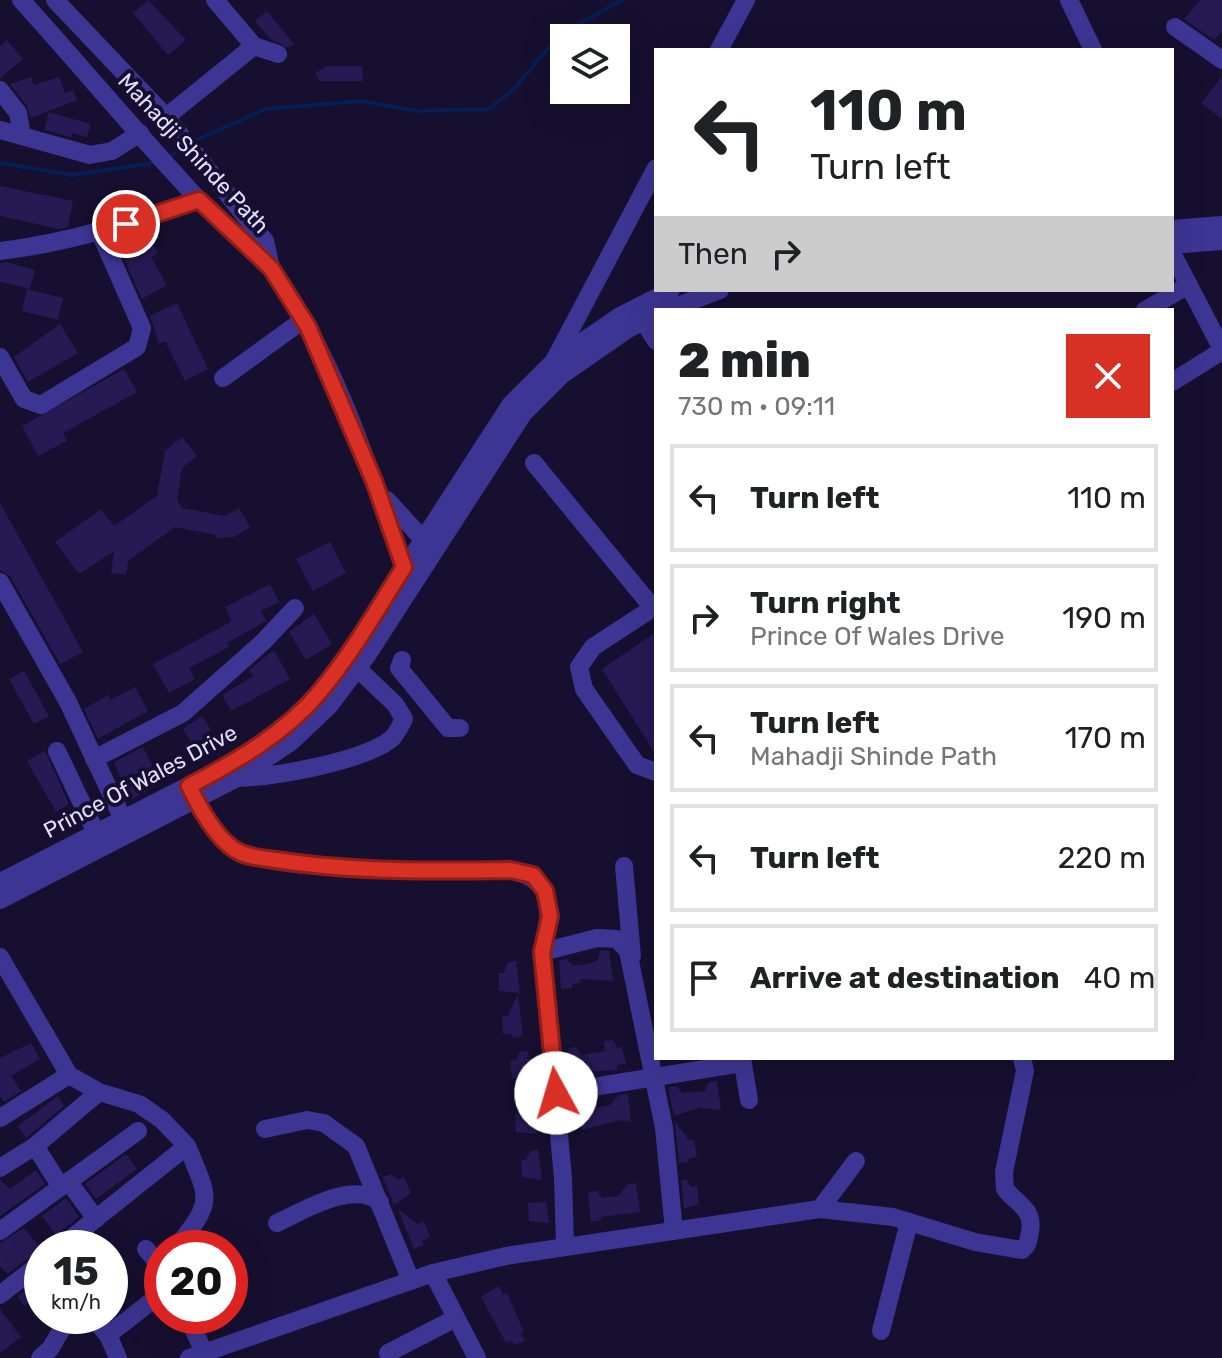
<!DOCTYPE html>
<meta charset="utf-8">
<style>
:root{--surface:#fff;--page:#f6f6f6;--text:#202124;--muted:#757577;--line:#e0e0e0}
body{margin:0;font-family:Rubik,sans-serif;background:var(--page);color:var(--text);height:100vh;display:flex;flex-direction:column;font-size:30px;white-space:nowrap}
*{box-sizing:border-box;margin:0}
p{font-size:26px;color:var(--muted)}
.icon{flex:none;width:44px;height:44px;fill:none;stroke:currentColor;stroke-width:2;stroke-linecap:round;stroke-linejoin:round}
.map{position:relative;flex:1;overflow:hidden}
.panel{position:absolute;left:654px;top:308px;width:520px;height:752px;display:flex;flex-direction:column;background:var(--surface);border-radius:0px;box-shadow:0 8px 32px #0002}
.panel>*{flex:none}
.guide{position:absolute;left:654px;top:48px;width:520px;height:244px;border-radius:0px;box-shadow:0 8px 32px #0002;background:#fff;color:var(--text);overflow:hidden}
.tools{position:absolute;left:550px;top:24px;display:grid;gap:16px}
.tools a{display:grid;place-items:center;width:80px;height:80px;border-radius:0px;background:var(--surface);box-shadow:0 8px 32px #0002;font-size:40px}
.speed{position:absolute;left:24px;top:1230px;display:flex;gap:16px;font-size:40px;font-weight:700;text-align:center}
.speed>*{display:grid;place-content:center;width:104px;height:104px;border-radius:50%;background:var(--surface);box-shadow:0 8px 32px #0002;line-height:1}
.speed small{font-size:20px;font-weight:400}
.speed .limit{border:12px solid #d22;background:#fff;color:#111}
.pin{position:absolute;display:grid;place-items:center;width:68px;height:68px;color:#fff;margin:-34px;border:4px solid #fff;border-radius:50%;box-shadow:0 2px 8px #0007}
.me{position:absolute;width:88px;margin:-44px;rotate:354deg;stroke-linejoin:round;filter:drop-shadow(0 0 6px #0008)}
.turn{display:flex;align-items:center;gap:28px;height:168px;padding:0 24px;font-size:36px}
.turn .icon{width:104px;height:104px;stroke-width:2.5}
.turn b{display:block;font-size:56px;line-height:68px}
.then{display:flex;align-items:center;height:76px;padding:0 24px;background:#0003;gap:16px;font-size:30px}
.round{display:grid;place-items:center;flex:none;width:84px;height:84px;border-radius:0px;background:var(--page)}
.head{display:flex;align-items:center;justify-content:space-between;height:136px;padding:0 24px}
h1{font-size:48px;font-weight:800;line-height:60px}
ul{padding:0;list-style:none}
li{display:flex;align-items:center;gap:24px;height:108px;margin:0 16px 12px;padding:0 8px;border:4px solid var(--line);border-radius:0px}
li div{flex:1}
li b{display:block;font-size:30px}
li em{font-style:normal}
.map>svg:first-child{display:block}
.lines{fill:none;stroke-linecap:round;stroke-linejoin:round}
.stream{stroke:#051e53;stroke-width:4}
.building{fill:#271953}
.minor{stroke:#3d3593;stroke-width:18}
.route-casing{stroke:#8d1f18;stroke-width:20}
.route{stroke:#d93025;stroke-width:14}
.labels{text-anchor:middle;stroke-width:8;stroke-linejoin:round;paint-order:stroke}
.street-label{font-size:22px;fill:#e3deff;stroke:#160f30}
</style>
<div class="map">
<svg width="1222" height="1358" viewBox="0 0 1222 1358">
<rect width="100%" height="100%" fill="#160f30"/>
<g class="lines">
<g class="stream">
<polyline points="194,141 266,109 362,101 416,111 489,109 514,89 558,36 622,0"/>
<polyline points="167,158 183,148"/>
<polyline points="0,163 72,175 159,162"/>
</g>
</g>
<g class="building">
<polygon points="148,0 186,40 168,55 133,13"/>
<polygon points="1201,0 1222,0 1222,31 1214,40 1184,19"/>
<polygon points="267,11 294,44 288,48 269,38 255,21"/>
<polygon points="7,40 23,59 0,78 0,46"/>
<polygon points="328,66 362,66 363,81 320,81 315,73"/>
<polygon points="31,77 34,85 59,77 65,93 73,90 77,100 31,118 27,106 10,84"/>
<polygon points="1222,77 1222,119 1201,103"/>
<polygon points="49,112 91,124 87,137 73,133 71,137 44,130"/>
<polygon points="0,186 73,201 68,227 59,229 0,216"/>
<polygon points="145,230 158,253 151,257 167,285 142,299 116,240"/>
<polygon points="5,262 35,270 30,289 0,282 0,263"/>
<polygon points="27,289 63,298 58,320 22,311"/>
<polygon points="177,303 208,369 185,381 165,341 159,344 150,316"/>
<polygon points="60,324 78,353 28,382 14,357"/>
<polygon points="124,369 137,392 63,433 67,441 38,456 22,426"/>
<polygon points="182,437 197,456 182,468 177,500 182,508 225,516 239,508 250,527 234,537 216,538 216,535 175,527 128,561 126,575 111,573 114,551 79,574 55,542 101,509 114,526 157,496 165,451"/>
<polygon points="0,503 83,652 60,664 10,576 0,570"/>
<polygon points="330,542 346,573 313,591 296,559"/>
<polygon points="270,584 279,602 261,611 266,621 227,643 229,647 189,668 195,679 169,693 153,664 232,621 225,607"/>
<polygon points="314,614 332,644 306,660 289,632"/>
<polygon points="656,632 656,755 602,669"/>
<polygon points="274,650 290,679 231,711 222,695 253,676 249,670"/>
<polygon points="24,671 49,716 34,724 9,679"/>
<polygon points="135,687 148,711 98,739 84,709 108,695 110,700"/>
<polygon points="202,716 211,730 202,736 208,746 197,752 183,729"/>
<polygon points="143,747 161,783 130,800 114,762"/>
<polygon points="45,751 69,804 56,812 27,761"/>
<polygon points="601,950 609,951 613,981 580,979 581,983 572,984 572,988 561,989 559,960 567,959 573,966 591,963 597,961"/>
<polygon points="516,961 520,993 499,991 499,973 504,973 508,962"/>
<polygon points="518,994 523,1036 513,1038 512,1034 503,1034 502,1017 508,1016"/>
<polygon points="612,1040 618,1048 622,1047 626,1064 617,1065 617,1070 580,1072 581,1077 570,1077 568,1048 576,1047 581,1055 605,1051 604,1041"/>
<polygon points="31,1043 40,1059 11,1076 21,1091 4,1102 0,1096 0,1058"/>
<polygon points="528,1051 532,1080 512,1078 510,1061 516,1060 520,1052"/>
<polygon points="717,1081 721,1110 700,1108 674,1116 668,1087 677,1086 682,1093 705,1091 709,1082"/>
<polygon points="628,1094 631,1122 621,1120 582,1130 580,1101 588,1100 593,1108 610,1105 619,1095"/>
<polygon points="58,1096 64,1106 26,1138 18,1126"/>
<polygon points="533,1105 536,1134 516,1132 515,1114 521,1114 524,1106"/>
<polygon points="675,1122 689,1140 694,1140 697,1157 687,1159 688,1162 679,1163"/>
<polygon points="538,1150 542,1180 522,1177 521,1160 526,1160 530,1151"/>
<polygon points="126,1154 137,1169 96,1199 85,1184"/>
<polygon points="36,1170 45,1184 0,1216 0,1180 10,1189"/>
<polygon points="391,1174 398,1180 404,1177 411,1193 394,1205 383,1177"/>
<polygon points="686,1179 691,1187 697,1186 699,1204 684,1209 681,1180"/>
<polygon points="636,1183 640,1212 601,1217 601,1220 591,1222 588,1192 597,1191 602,1198 618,1196 628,1184"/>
<polygon points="66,1198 79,1217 56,1235 42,1216"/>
<polygon points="546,1202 549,1223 529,1221 528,1203"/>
<polygon points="398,1209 418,1224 424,1221 430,1237 422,1241 424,1245 414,1249"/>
<polygon points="24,1228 41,1249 7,1274 0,1266 0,1243"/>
<polygon points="38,1280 42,1292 24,1306 17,1297"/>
<polygon points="499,1286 503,1295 507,1293 524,1332 521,1334 525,1341 514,1345 512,1340 506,1343 481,1297"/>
<polygon points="0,1309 21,1337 0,1353"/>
</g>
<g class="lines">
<g class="minor">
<path d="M 21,0 C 81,66 138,135 199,200 C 222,225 255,245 274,272 C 335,360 369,467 404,567 L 410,570"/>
<polyline points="55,0 166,117 265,241 271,268"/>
<polyline points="1069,0 1093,50"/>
<polyline points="1175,27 1222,60"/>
<polyline points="254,46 278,54"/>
<polyline points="719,50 746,0"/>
<polyline points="0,90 18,113 22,136"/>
<polyline points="166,117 254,46 215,0"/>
<polyline points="0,130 90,155 112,151 140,133"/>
<polyline points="1172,229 1222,225"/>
<polyline points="1172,245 1222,241"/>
<path d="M 0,251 C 69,243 133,222 199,200"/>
<polyline points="1172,253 1222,349"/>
<polyline points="667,310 720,290"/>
<polyline points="1145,310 1189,285"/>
<polyline points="639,314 656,341"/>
<polyline points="0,357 24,399 41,405 137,347 142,328 100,233"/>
<polyline points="555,359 656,168"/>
<polyline points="223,378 303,320"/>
<polyline points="1172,382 1222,351"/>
<polyline points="534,463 653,608"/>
<polyline points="387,500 429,546"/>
<polyline points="0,582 68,702 127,828"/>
<polyline points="656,606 593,647 579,667 584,689 637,765 656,772"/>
<polyline points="402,660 399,668 448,728 460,728"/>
<polyline points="57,751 96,833"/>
<polyline points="94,759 183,713 263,642 295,608"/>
<path d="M 237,778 C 274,777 360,762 390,740 C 396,736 400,726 404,719 L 395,704 L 357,668"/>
<path d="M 190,788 C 199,808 215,836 233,849 C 269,873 460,871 510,870 C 558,881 551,912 542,952 L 563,1178 L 565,1245"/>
<polyline points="624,866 632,956"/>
<polyline points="0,882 229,765 281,730 317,695 355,645 511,404 553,362 620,316 671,290"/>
<polyline points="0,900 237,778 291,742 329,706 368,654 523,414 563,374 628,329 656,315"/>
<polyline points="542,952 597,938 617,939 628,951 664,1128 674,1231"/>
<polyline points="0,957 69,1075 99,1092 139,1104 162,1120 187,1146 59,1248"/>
<polyline points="742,1058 749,1100"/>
<polyline points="556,1093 742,1063"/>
<polyline points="0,1118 69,1075"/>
<polyline points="265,1129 307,1120 324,1123 356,1146 411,1281"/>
<polyline points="35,1146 61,1187"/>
<polyline points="0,1168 35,1146 99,1092"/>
<polyline points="68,1181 96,1219"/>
<polyline points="820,1209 856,1161"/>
<path d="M 277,1223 C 305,1210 353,1180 380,1202"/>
<polyline points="0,1231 138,1131"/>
<polyline points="81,1231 93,1248"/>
<path d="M 176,1248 C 214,1200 210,1201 187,1146"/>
<polyline points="146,1249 162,1268"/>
<polyline points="433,1273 477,1358"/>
<polyline points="0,1295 42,1262"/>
<polyline points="91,1316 108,1335"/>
<polyline points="187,1316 204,1352"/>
<polyline points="881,1331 909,1222"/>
<polyline points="388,1353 456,1318"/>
<polyline points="40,1358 50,1349 66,1322"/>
<polyline points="118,1358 108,1335 162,1293"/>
<path d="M 189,1358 L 433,1273 L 506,1256 L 820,1209 L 893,1217 L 975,1242 L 1022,1250 C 1029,1244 1028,1241 1030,1232 C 1034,1209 1018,1205 1005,1189 L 1004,1172 L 1025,1071 L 1022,1058"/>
</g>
</g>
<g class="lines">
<g class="route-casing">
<path id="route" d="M 126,224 L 199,200 L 271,268 L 308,327 L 374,481 L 404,567 C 377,610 351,655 318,694 C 284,734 235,762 189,786 C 199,807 218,843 241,853 C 253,858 269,859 283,861 C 357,872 435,871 510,870 L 533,875 L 545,891 L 550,916 L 542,952 L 556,1093"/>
</g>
<use href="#route" class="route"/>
</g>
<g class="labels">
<g class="street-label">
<text transform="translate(194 153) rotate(47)" y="8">Mahadji Shinde Path</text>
<text transform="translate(140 781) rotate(-28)" y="8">Prince Of Wales Drive</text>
</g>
</g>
</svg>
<div class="tools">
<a><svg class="icon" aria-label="layers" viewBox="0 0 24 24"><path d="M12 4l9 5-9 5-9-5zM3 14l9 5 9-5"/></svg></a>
</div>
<div class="speed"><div>15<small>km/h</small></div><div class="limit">20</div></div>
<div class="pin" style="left:126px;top:224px;background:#d93025"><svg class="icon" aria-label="arrive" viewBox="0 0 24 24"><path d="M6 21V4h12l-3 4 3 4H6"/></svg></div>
<svg class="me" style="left:556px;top:1093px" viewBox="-20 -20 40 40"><circle r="19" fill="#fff"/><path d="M0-13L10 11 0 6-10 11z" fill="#d93025"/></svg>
<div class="guide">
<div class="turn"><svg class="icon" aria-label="left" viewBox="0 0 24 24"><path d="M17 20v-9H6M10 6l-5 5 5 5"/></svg><div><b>110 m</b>Turn left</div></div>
<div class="then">Then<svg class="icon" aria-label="right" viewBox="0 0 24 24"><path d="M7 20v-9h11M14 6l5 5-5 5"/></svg></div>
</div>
<section class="panel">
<div class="head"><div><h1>2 min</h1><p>730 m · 09:11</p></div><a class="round" style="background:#d93025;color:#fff"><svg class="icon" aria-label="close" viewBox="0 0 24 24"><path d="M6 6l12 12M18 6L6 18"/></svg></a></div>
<ul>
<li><svg class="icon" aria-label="left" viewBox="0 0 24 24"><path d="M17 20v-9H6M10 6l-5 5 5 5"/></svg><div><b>Turn left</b></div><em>110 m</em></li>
<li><svg class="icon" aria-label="right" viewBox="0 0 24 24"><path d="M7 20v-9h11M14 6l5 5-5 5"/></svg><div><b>Turn right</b><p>Prince Of Wales Drive</p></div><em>190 m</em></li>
<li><svg class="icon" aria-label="left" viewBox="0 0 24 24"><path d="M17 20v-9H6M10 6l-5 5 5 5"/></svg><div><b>Turn left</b><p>Mahadji Shinde Path</p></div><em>170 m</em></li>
<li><svg class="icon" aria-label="left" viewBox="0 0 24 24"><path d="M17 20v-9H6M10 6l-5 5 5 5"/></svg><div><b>Turn left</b></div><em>220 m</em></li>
<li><svg class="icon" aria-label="arrive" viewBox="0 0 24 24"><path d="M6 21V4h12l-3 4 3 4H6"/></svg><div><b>Arrive at destination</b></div><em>40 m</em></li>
</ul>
</section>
</div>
